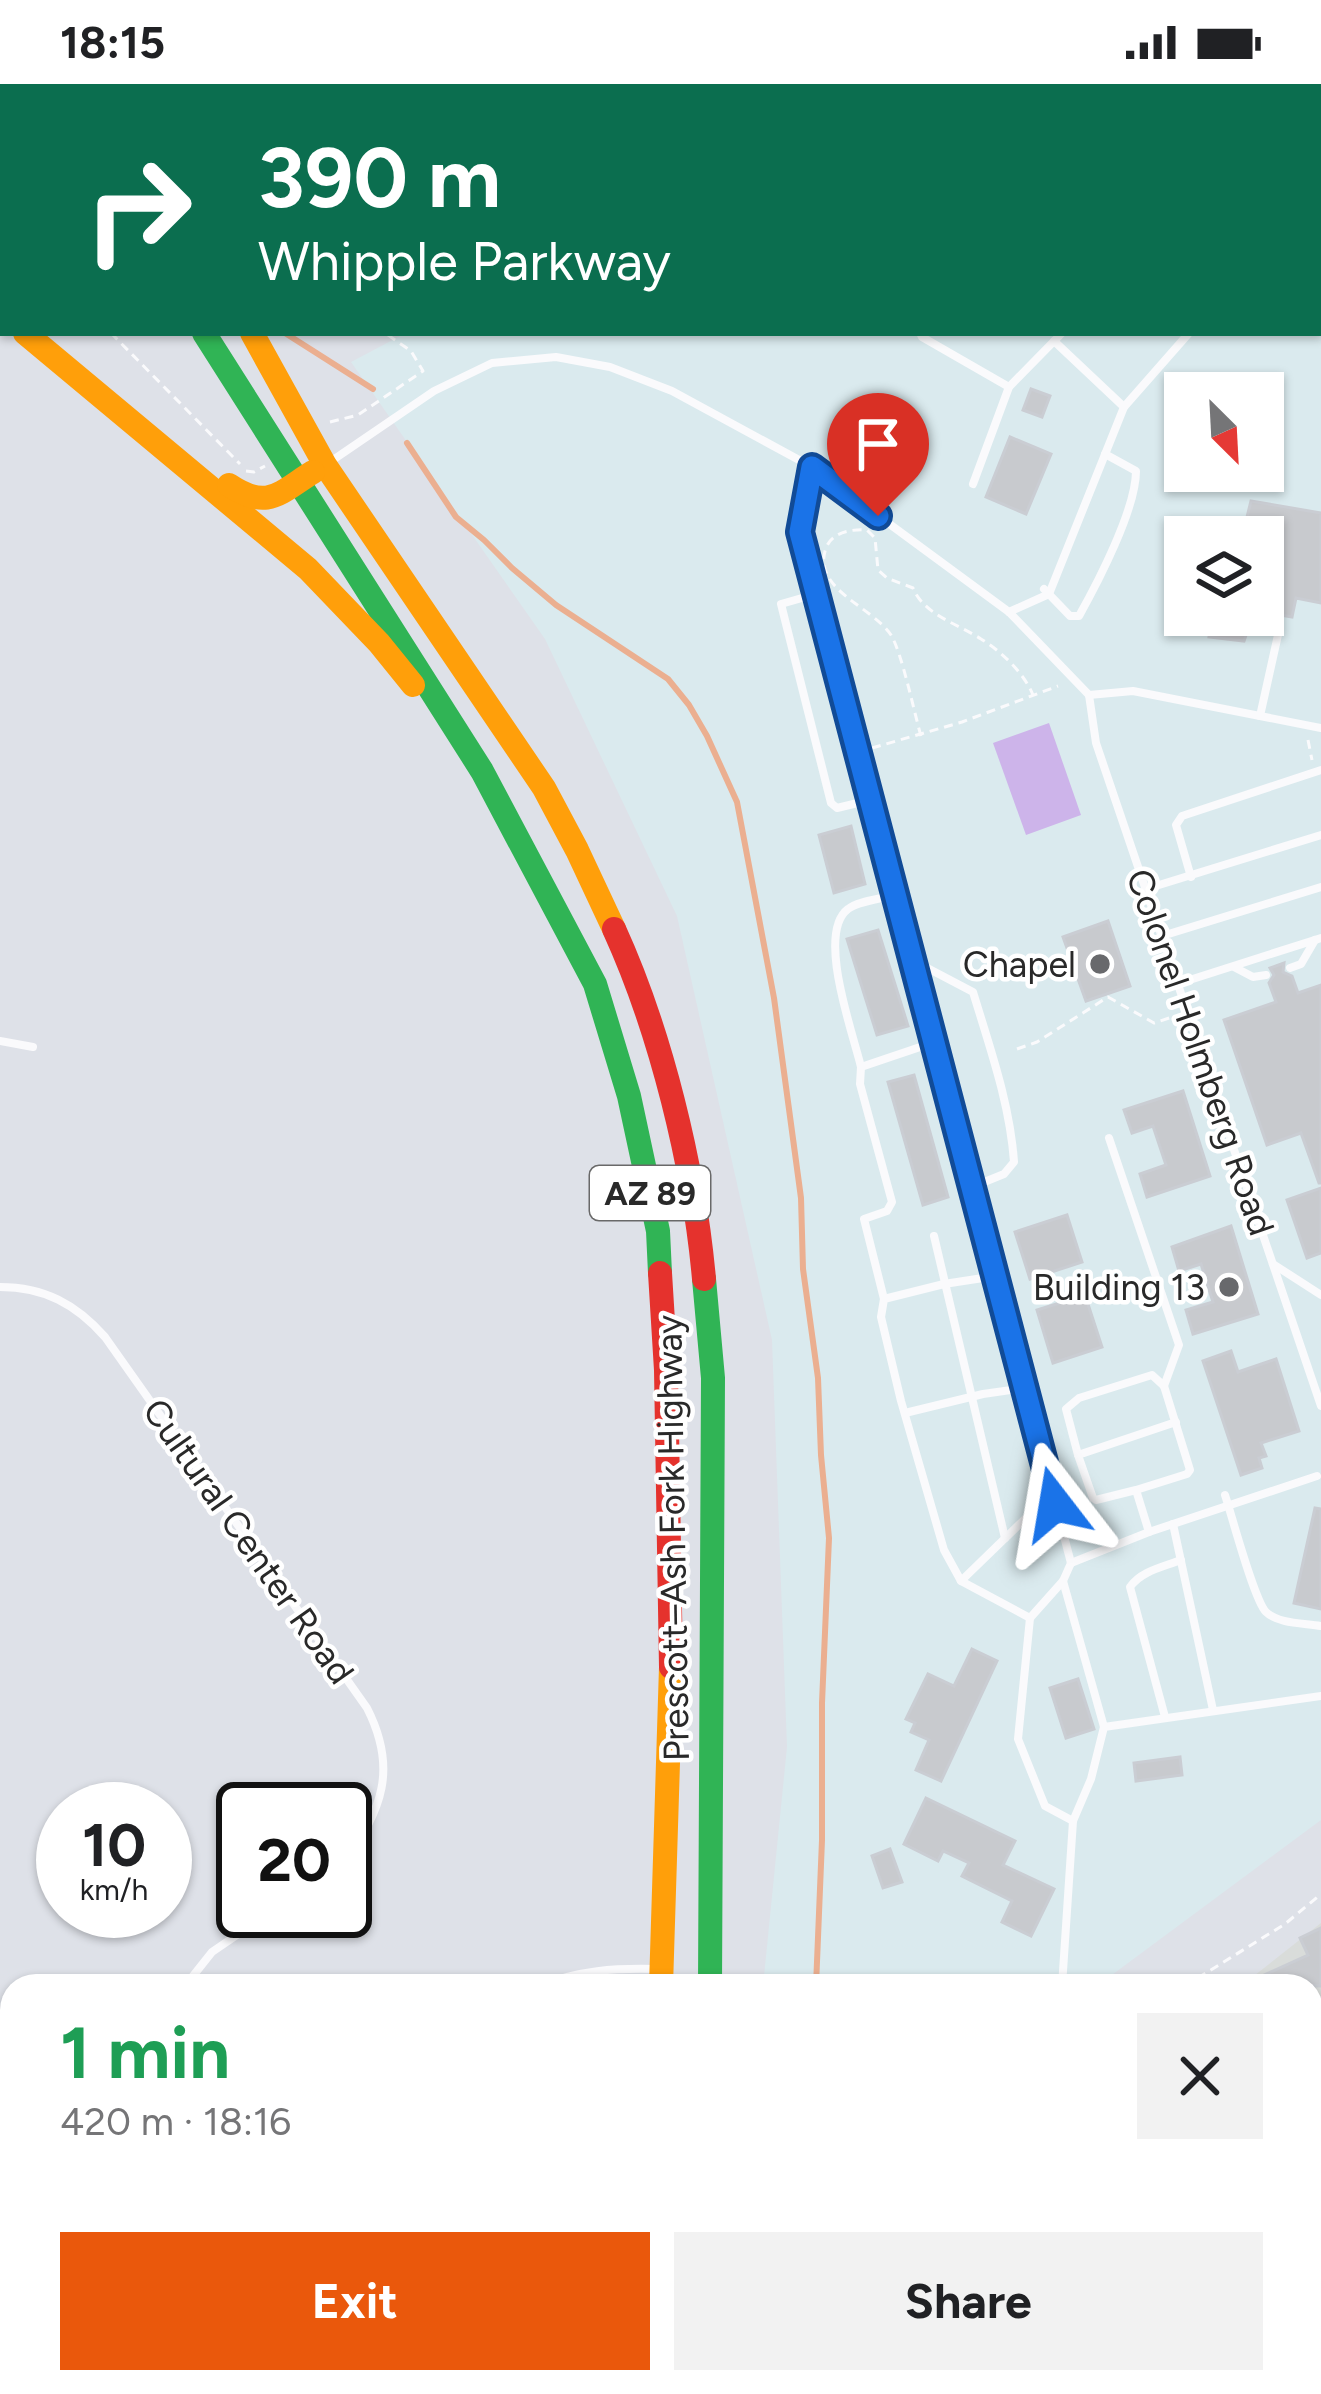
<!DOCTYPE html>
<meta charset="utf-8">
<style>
:root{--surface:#fff;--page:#f2f2f2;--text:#202124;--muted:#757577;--accent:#ea580c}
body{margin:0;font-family:Figtree,sans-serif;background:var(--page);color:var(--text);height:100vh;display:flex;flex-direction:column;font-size:45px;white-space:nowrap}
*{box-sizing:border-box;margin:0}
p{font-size:39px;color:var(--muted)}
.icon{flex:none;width:66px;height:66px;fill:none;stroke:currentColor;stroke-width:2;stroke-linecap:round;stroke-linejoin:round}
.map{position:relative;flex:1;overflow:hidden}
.panel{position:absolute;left:0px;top:1890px;width:1323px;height:420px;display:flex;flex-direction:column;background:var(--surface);border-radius:36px 36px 0 0;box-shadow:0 3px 9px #0004}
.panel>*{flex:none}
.banner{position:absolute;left:0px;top:0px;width:1323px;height:252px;box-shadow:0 3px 9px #0004;background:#0b6e4f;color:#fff;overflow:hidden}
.needle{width:78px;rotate:156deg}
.tools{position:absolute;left:1164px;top:288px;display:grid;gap:24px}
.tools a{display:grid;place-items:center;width:120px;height:120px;border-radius:0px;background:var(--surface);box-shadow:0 3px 9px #0004;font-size:60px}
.speed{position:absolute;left:36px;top:1698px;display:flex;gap:24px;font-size:60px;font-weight:700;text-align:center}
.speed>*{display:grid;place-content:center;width:156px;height:156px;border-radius:50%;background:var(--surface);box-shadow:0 3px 9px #0004;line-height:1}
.speed small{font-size:30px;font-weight:400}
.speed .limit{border:6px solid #111;border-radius:18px;background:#fff;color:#111}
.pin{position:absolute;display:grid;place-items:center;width:102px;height:102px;color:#fff;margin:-123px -51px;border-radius:50% 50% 50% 0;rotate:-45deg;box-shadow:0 0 12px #0007}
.pin .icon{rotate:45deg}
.me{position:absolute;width:132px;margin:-66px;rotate:346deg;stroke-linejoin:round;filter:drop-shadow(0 0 9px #0008)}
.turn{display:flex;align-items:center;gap:42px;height:252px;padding:0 60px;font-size:54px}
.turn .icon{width:156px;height:156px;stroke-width:2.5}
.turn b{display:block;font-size:84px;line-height:102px}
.round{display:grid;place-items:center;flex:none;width:126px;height:126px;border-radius:0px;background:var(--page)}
.overview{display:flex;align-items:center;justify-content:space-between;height:204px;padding:0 60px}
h1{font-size:72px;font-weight:700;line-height:90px;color:#1e9e55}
.primary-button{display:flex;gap:24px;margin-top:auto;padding:24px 60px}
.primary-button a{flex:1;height:138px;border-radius:0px;background:var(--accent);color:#fff;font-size:48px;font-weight:700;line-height:138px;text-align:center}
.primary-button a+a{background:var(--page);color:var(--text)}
.status{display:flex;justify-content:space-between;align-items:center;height:84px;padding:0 60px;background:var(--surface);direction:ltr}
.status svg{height:33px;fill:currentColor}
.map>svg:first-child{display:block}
.industrial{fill:#d9dcda}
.education{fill:#d2d9eb}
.medical{fill:#daeaee;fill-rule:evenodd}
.pitch{fill:#cdb4ea}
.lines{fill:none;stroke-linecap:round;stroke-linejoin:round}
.stream{stroke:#ebaf90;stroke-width:6}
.building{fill:#c8cace;stroke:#cacdd3;stroke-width:3}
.path{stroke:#fafafc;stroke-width:3;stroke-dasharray:9 6;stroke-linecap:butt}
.lane{stroke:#fafafc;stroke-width:8}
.fast{stroke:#30b455;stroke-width:24}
.slow{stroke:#ff9f0a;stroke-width:24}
.jam{stroke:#e5322d;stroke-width:24}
.route-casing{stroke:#114b97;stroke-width:30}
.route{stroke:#1a73e8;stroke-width:21}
.poi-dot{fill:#68696c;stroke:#fff;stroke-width:4.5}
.labels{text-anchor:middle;stroke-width:9;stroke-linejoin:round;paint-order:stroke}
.shield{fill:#fff;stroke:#696969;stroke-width:3}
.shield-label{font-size:33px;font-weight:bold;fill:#292929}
.poi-label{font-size:36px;fill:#292929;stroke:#fff;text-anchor:end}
.street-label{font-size:36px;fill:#292929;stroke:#fff}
</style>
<div class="status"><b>18:15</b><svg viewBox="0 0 49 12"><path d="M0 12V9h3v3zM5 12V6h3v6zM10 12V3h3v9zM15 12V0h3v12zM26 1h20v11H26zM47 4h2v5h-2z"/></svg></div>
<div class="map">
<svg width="1321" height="2310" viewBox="0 0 1321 2310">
<rect width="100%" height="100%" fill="#dee1e8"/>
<g class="industrial">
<polygon points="1321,1839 1321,1940 1311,1945 1311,1902 1248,1902 1250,1895"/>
<polygon points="1321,1987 1321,2213 1311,2225 1311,1994"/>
<polygon points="968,2298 1223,2298 1210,2310 967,2310"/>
</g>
<polygon class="education" points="278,0 721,0 721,3 277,3"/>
<path class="medical" d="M 926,0 L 1321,0 L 1321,1736 L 1097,1902 L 763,1902 L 787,1663 L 772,1256 L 677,832 L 545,555 L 351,278 L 406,249 L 1320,249 L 1320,3 L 923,3 ZM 1185,309 L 1263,309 L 1263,387 L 1185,387 ZM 1185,453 L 1263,453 L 1263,531 L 1185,531 Z"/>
<polygon class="pitch" points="1049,639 1081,731 1026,751 993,659"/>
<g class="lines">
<g class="stream">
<polyline points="0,39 3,45"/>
<polyline points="285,249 373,305"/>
<polyline points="407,359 456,433 484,456 512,484 556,521 668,595 689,621 707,652 737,718 774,914 801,1114 803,1185 818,1294 821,1371 829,1454 822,1619 822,1756 816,1902"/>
<polyline points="921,2310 926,2298"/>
</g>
</g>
<g class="building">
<polygon points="1031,305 1050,312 1042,333 1023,326"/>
<polygon points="1010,353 1051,370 1026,430 986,413"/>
<polygon points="1251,417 1321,429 1321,519 1296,514 1292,533 1263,528 1263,453 1242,453"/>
<polygon points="1213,531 1253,531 1244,557 1209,553"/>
<polygon points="851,742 865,800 834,809 819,751"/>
<polygon points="1108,837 1130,902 1086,917 1063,853"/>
<polygon points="878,846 908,942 877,951 847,855"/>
<polygon points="1284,879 1283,888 1292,892 1298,909 1321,901 1321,1099 1319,1099 1301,1049 1267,1061 1224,936 1276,918 1269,899 1274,891 1270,884"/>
<polygon points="914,991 948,1113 923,1121 888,998"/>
<polygon points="1183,1007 1210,1092 1147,1113 1140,1090 1166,1081 1153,1042 1132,1049 1124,1026"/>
<polygon points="1321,1104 1321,1169 1307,1174 1287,1116"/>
<polygon points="1067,1131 1082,1178 1030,1195 1015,1148"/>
<polygon points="1231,1142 1258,1230 1193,1250 1186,1226 1213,1218 1201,1180 1179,1187 1172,1163"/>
<polygon points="1085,1211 1102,1263 1053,1279 1037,1226"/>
<polygon points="1231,1267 1238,1288 1276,1275 1299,1347 1261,1359 1266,1372 1259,1374 1262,1384 1241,1391 1203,1277"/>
<polygon points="1315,1424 1321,1425 1321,1525 1294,1519"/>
<polygon points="972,1565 997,1577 941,1697 916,1686 929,1656 911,1648 915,1639 906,1635 928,1590 954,1602"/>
<polygon points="1078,1595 1094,1645 1066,1654 1050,1604"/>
<polygon points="1180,1673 1182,1691 1136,1697 1134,1679"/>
<polygon points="926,1714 1015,1757 1003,1781 1054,1805 1031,1852 1002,1838 1012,1817 962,1792 969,1779 943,1767 938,1777 904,1760"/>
<polygon points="890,1765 902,1798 883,1804 872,1772"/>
<polygon points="1321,1844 1321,1902 1240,1902 1308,1871 1300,1854"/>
</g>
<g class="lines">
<g class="path">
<polyline points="194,0 196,3"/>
<polyline points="0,141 3,144"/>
<polyline points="111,249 240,380"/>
<polyline points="330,338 358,331 423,287 411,267 385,249"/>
<polyline points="246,387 254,388 265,382"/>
<path d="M 921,652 C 914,628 902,569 891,551 C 873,523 811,505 826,464 C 832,448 851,445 867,446 L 875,454 L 878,486 L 887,494 L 913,504 C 924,531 958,540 981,555 C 1001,567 1024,589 1033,611"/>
<polyline points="1308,656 1312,676"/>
<polyline points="872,664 962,638 1058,602"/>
<polyline points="1017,965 1037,958 1108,913 1154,939 1172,933"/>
<polyline points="1185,1902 1285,1840 1321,1810"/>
<polyline points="0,2233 12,2245"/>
<polyline points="74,2298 97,2310"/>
<polyline points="574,2310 593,2298"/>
</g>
<g class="lane">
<polyline points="1133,3 1135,0"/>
<polyline points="1303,3 1306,0"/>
<polyline points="1320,105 1321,104"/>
<polyline points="920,249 922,253 1009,303"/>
<polyline points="1054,257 1124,323"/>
<polyline points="327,380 434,307 492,279 556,273 610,283 672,307 812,383 1009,528 1089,611"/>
<polyline points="812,383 800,448 1071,1479"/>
<polyline points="973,400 1009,303 1062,249"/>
<path d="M 1044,505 L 1070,532 L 1079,532 C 1098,498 1136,425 1136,387 L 1105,370"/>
<polyline points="816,510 781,520 831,719 837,724 870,716"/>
<polyline points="1009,528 1049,510 1124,323 1189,249"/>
<polyline points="1089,611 1096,659 1321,1322"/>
<polyline points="1089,611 1133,607 1321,644"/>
<polyline points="1260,632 1280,542"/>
<polyline points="1191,793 1176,741 1182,732 1321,686"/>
<polyline points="1146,805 1321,751"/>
<polyline points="1162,852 1321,803"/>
<path d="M 914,877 L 973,908 C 990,964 1010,1020 1014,1078 L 1004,1090 L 972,1103"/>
<polyline points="1234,883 1253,893 1266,891"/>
<polyline points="1290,884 1301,880 1315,856"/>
<polyline points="1177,900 1321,854"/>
<polyline points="0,957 33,963"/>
<path d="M 861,983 C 853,949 816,849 848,825 C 858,817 881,815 894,811"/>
<polyline points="1109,1054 1179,1261 1164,1302"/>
<polyline points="934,1152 1005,1454"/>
<polyline points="1273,1180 1321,1211"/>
<polyline points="996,1192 944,1200 884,1215 881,1233 901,1317 944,1466 961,1497 1030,1534"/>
<path d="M 0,1203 C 44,1203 76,1220 105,1253 L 367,1624 C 398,1685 382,1725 345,1778"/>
<polyline points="884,1215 864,1135 887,1127 892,1118 860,1000 861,983 935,958"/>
<polyline points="905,1329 983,1310 1025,1304"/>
<polyline points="1078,1371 1176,1338"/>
<polyline points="1136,1406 1096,1416 1093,1414 1078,1371 1066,1325 1079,1314 1152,1291 1164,1302 1190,1386 1187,1390 1136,1406 1149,1448"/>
<path d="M 1225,1411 C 1232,1432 1254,1516 1266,1528 C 1278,1540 1305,1539 1321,1542"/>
<polyline points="1173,1440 1213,1626"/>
<polyline points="1071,1479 1063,1497 1030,1534 1018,1655 1045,1722 1073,1737 1091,1695 1104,1643 1321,1612"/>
<polyline points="1071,1479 1149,1448 1317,1392"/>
<polyline points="961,1497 1030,1430 1055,1420"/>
<polyline points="1063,1497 1104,1643"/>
<path d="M 1165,1633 L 1130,1503 C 1141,1487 1163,1483 1181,1476"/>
<polyline points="185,1902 212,1868 272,1827"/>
<path d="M 540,1902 C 578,1886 616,1884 656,1885"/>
<polyline points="1062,1902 1073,1737"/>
<polyline points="1311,1984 1321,1978"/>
<polyline points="321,2310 325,2298"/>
</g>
<g class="fast">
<polyline points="79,0 81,3"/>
<polyline points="204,249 482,687 595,900 629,1012 658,1147 660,1189"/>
<polyline points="704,1195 713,1294 710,1902"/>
<polyline points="660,2310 661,2298"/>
<polyline points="701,2310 702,2298"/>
</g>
<g class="slow">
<polyline points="25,249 308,485 379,559 413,601"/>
<polyline points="252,249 325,381 544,704 577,766 614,845"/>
<path d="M 229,401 C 268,427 279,409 313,388"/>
<polyline points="661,1902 671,1583"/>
</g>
<g class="jam">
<polyline points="46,0 47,3"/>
<polyline points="118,0 119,3"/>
<polyline points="0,230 3,232"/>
<path d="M 614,845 C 661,948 694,1083 704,1195"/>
<polyline points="660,1189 666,1286 671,1583"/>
</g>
</g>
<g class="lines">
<g class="route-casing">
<polyline id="route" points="878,432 812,383 800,448 1055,1420"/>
</g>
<use href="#route" class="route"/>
</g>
<g class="poi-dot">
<circle cx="1100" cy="880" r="12"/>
<circle cx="1229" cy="1203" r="12"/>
</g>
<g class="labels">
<rect class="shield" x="590" y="1082" width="120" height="54" rx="9"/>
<g class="shield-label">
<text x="650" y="1121">AZ 89</text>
</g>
<g class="poi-label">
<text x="1076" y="893">Chapel</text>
<text x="1205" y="1216">Building 13</text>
</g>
<g class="street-label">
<text transform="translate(1201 968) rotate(71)" y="13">Colonel Holmberg Road</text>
<text transform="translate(672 1454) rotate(-91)" y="13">Prescott–Ash Fork Highway</text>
<text transform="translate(249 1457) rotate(55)" y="13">Cultural Center Road</text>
</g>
</g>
</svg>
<div class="tools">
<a><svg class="needle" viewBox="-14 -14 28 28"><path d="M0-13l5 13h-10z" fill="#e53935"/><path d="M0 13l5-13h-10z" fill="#757577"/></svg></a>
<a><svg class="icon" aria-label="layers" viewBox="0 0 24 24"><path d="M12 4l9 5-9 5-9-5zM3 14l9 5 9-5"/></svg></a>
</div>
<div class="speed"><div>10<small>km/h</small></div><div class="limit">20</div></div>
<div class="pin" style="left:878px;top:432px;background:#d93025"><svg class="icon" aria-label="arrive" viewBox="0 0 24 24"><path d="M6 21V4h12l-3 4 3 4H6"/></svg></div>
<svg class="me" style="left:1055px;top:1420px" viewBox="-20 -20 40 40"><path d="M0-17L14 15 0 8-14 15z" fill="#1a73e8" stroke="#fff" stroke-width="4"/></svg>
<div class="banner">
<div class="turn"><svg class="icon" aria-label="right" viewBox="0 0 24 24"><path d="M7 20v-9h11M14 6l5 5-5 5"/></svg><div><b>390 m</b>Whipple Parkway</div></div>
</div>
<section class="panel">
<div class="overview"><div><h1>1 min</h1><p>420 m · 18:16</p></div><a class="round"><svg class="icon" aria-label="close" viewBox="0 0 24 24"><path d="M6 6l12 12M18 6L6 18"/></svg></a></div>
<div class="primary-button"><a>Exit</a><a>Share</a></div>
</section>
</div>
